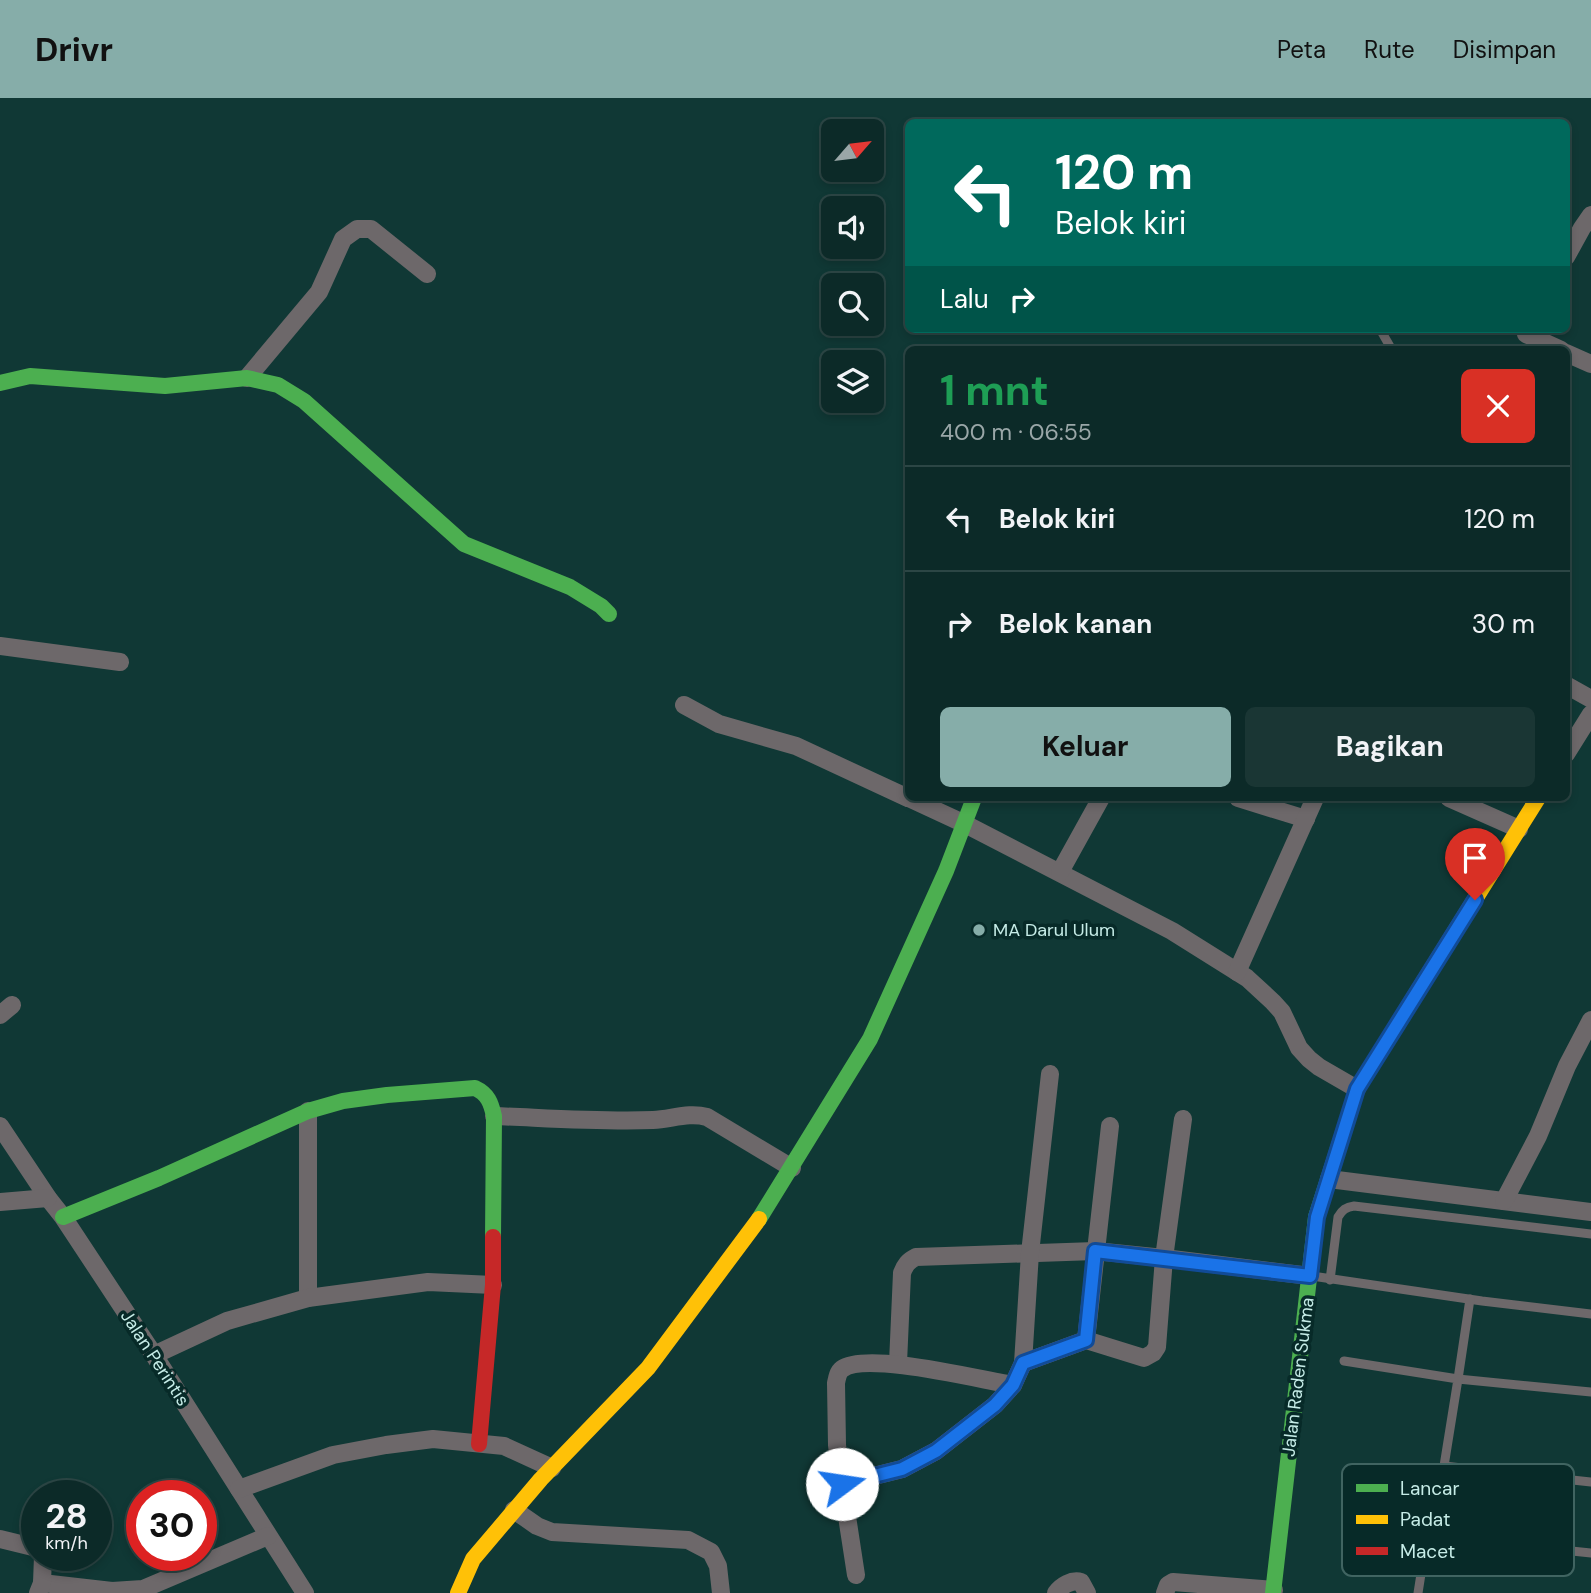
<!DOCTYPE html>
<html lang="id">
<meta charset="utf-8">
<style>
:root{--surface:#0c2a28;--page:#1a3634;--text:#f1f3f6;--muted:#9aa7a8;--line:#2c4645;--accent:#86ada9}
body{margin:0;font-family:"DM Sans",sans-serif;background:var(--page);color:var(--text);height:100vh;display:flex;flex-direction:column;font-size:26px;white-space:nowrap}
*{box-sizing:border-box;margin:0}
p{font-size:23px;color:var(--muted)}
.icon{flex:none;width:38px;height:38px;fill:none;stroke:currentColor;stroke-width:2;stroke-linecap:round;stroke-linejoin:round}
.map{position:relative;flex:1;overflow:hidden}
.sheet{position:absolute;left:905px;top:248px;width:665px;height:455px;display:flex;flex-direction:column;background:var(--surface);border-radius:10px;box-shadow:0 4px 10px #0003,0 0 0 2px var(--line)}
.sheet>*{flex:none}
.guide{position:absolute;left:905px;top:21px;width:665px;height:214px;border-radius:10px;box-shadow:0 4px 10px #0003,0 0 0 2px var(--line);background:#00695c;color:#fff;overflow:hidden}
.needle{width:46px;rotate:62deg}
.buttons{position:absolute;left:821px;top:21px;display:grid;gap:14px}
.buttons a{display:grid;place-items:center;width:63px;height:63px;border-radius:10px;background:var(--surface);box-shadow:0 4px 10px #0003,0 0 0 2px var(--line);font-size:35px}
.speed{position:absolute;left:21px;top:1382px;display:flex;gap:14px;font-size:35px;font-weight:700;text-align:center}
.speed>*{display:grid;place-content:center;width:91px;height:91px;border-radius:50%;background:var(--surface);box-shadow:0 4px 10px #0003,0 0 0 2px var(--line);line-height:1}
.speed small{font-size:18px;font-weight:400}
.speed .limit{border:10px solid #d22;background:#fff;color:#111}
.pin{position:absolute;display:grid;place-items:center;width:60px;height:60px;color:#fff;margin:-72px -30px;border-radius:50% 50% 50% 0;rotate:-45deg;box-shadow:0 0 7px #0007}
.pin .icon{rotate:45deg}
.me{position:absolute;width:77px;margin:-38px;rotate:76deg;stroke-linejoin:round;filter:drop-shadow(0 0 5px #0008)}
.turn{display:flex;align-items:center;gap:24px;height:147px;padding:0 35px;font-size:32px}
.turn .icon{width:91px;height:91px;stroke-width:2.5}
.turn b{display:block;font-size:49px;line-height:60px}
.then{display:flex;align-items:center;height:66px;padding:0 35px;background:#0003;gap:14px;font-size:26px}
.round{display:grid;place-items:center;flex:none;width:74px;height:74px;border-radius:10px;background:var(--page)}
.summary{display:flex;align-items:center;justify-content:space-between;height:119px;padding:0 35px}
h1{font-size:42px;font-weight:700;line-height:52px;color:#1e9e55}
.primary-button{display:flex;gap:14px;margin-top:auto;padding:14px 35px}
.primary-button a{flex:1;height:80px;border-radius:10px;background:var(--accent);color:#111;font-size:28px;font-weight:700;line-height:80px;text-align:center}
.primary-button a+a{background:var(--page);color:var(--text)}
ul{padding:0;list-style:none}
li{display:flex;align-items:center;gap:21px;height:105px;padding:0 35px;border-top:2px solid var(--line)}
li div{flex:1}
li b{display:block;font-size:26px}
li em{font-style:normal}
header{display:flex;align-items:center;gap:42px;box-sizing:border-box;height:98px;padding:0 35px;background:var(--accent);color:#111}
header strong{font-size:33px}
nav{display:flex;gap:38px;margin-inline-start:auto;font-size:24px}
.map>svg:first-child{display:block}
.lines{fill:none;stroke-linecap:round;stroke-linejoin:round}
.lane{stroke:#6d686a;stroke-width:9}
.street{stroke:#6d686a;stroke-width:18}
.fast{stroke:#4caf50;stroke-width:16}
.slow{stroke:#ffc107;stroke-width:16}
.jam{stroke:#c62828;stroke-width:16}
.route-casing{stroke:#114b97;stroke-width:18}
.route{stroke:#1a73e8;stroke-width:12}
.poi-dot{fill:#86ada9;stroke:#072a28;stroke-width:2.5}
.labels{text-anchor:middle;stroke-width:7;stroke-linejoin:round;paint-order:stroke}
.poi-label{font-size:18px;fill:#c6ece7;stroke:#072a28;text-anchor:start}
.street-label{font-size:18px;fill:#c6ece7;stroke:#072a28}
.key{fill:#072a28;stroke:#406461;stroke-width:2}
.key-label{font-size:19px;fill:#c6ece7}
</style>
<header>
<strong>Drivr</strong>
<nav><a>Peta</a><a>Rute</a><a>Disimpan</a></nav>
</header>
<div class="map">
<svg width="1591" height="1495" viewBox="0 0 1591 1495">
<rect width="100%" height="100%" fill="#103835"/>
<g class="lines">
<g class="lane">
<polyline points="1380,231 1392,252"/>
<polyline points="1312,1178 1482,1203 1591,1216"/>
<path d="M 1330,1182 L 1338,1119 C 1342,1112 1346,1109 1354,1108 L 1591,1136"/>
<polyline points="1470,1201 1458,1281 1591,1294"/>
<polyline points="1344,1263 1458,1281 1444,1368 1427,1438 1591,1455"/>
<polyline points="1444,1368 1591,1384"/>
<polyline points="1418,1495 1427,1438"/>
</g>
<g class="street">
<polyline points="1566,159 1582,130 1591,117"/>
<polyline points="1526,236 1561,252"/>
<polyline points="1566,255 1591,266"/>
<polyline points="247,280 319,194 343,141 357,131 371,131 427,176"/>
<polyline points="0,548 120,564"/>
<polyline points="1566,587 1591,601"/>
<polyline points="684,607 719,626 796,648 908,700"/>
<polyline points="1566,656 1591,616"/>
<polyline points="909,700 965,726 1172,833 1247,880 1273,904 1282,914 1299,950 1309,961 1319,969 1357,991"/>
<polyline points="1238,700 1306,721"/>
<polyline points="1449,700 1519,731"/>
<polyline points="1060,774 1101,700"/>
<polyline points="1237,874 1315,700"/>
<polyline points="0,917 12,907"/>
<path d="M 494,1018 C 547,1020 600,1024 653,1022 C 672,1021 689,1014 707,1019 L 792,1070"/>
<polyline points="0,1028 48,1100 63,1119 154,1257 305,1495"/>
<polyline points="1329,1081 1591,1114"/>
<polyline points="1504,1103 1538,1038 1567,968 1591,922"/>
<polyline points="0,1104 48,1100"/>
<polyline points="308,1200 308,1013"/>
<polyline points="1086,1242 1110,1028"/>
<polyline points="154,1257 227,1223 308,1200 428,1184 493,1187"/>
<path d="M 898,1265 L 902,1175 C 905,1167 908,1163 916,1159 L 1095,1153 L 1164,1160 L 1310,1178"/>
<polyline points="1023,1265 1086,1242 1144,1260 1153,1255 1157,1249 1164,1160 1183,1021"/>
<polyline points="842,1386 902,1371 936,1353 995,1307 1013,1287 1023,1265 1030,1155 1050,976"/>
<polyline points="239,1391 333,1357 386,1347 433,1341 504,1348 552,1370"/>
<polyline points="514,1412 537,1428 552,1434 688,1442 711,1454 718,1468 721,1495"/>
<polyline points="0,1441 37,1450"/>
<path d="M 856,1477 L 842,1386 L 837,1347 L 836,1285 C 837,1280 838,1274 842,1271 C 866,1253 981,1282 1013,1287"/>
<polyline points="42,1485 112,1493 143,1491 268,1438"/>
<polyline points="38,1495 42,1485 43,1458"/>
<path d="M 1056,1495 C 1061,1488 1072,1481 1081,1484 L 1087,1495"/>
<polyline points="1165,1495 1168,1487 1173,1484 1274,1492"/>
</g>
<g class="fast">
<polyline points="0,285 30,278 165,288 247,280 278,287 304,303 464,446 570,489 601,508 609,516"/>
<path d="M 63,1119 L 159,1080 L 308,1013 L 343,1003 L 387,997 L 475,990 C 488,996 491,1005 494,1018 L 493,1139"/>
<polyline points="759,1121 870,941 946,773 974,700"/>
<polyline points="1273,1495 1316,1119 1357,991 1414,899"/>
</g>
<g class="slow">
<polyline points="1414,899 1538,700"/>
<polyline points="458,1495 473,1461 541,1381 648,1270 759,1121"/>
</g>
<polyline class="jam" points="479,1346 493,1187 493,1139"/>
</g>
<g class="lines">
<g class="route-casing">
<polyline id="route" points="842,1386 902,1371 936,1353 995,1307 1013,1287 1023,1265 1086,1242 1095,1153 1310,1178 1317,1119 1357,991 1475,802"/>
</g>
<use href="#route" class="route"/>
</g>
<circle class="poi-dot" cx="979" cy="832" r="7"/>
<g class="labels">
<g class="poi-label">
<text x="993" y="838">MA Darul Ulum</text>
</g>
<g class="street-label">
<text transform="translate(155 1260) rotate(57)" y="6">Jalan Perintis</text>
<text transform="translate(1298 1279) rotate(-83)" y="6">Jalan Raden Sukma</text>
</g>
</g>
<rect x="1342" y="1366" width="232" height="112" rx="10" class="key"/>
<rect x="1356" y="1386" width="32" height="8" fill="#4caf50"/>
<rect x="1356" y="1417" width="32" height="9" fill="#ffc107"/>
<rect x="1356" y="1449" width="32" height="8" fill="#c62828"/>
<g class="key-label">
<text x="1400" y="1397">Lancar</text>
<text x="1400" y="1428">Padat</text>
<text x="1400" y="1460">Macet</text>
</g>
</svg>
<div class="buttons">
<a><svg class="needle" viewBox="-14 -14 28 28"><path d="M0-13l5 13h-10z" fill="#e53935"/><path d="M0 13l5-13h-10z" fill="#9aa7a8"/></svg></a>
<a><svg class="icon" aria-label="sound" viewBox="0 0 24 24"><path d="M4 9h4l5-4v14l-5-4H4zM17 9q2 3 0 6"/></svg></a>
<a><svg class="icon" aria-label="search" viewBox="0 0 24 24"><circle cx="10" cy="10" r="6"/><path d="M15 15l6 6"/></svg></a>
<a><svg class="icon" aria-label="layers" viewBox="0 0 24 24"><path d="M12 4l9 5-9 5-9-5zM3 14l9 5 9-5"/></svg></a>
</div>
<div class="speed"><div>28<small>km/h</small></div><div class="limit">30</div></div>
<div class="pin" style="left:1475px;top:802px;background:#d93025"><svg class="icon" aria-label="arrive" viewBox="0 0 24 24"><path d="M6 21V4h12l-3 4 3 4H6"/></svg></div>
<svg class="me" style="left:842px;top:1386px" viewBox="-20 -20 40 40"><circle r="19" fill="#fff"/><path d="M0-13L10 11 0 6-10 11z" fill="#1a73e8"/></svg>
<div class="guide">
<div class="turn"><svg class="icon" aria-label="left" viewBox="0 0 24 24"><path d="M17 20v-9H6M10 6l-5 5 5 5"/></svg><div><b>120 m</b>Belok kiri</div></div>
<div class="then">Lalu<svg class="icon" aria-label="right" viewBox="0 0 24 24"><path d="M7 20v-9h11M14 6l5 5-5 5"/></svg></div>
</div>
<section class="sheet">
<div class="summary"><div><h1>1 mnt</h1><p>400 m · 06:55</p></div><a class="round" style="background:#d93025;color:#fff"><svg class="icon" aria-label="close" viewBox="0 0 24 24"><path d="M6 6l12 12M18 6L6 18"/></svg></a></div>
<ul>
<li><svg class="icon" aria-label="left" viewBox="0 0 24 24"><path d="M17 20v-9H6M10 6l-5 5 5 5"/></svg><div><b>Belok kiri</b></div><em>120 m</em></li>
<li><svg class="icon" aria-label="right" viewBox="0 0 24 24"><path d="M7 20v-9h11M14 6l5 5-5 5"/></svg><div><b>Belok kanan</b></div><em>30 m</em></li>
</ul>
<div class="primary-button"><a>Keluar</a><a>Bagikan</a></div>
</section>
</div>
